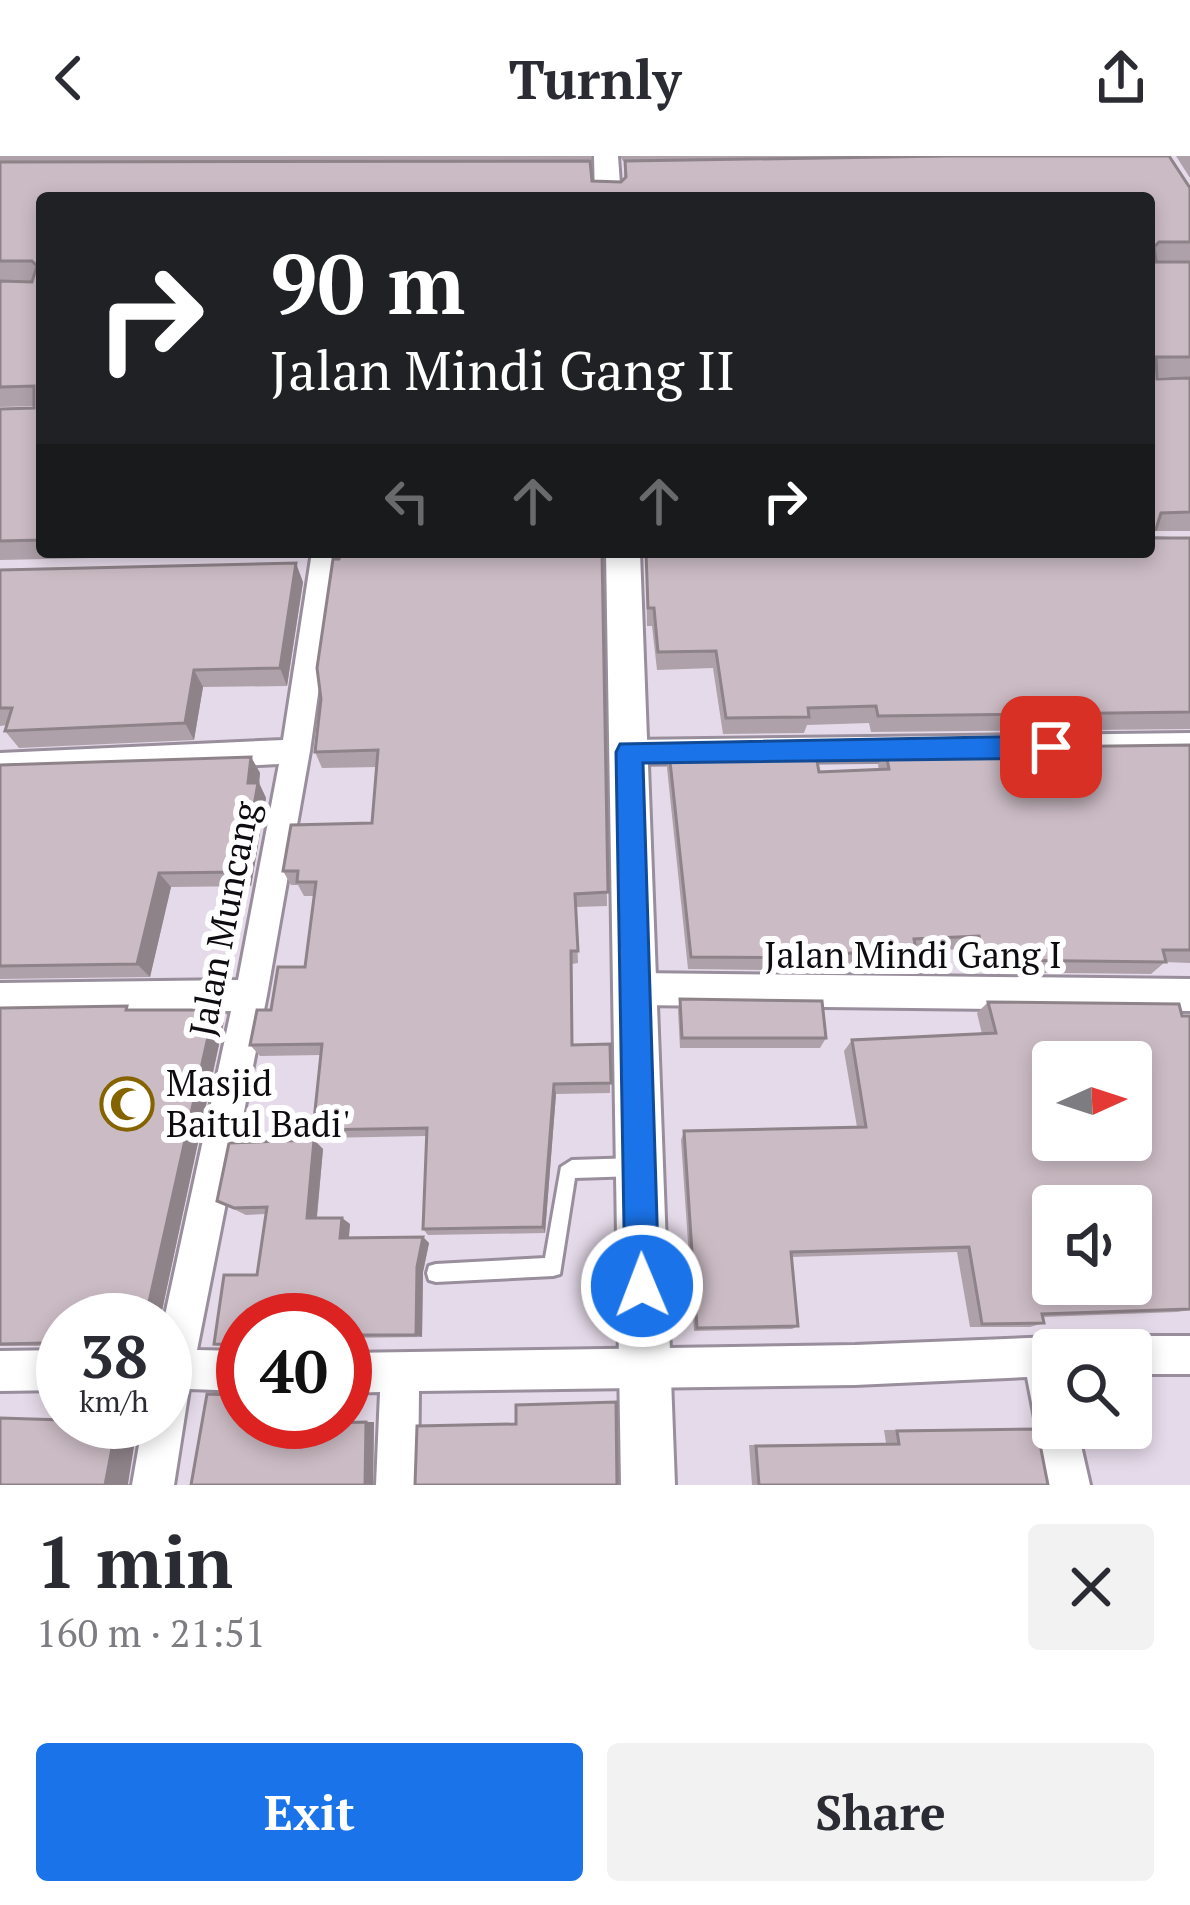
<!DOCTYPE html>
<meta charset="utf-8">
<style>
:root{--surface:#fff;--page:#f2f2f3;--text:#2b2b33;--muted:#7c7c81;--accent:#1a73e8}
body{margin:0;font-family:"PT Serif",serif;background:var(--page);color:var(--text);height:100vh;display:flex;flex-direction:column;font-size:45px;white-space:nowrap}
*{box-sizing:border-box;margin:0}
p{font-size:39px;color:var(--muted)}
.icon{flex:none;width:66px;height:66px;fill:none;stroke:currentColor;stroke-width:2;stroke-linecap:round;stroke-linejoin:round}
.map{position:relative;height:1329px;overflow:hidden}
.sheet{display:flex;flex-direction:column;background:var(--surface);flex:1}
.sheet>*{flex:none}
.top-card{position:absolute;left:36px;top:36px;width:1119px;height:366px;border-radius:12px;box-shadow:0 6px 18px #0003;background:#202124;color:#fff;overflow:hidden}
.needle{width:78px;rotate:87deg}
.buttons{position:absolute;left:1032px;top:885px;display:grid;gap:24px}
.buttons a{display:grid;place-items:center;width:120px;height:120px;border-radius:12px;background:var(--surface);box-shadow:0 6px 18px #0003;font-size:60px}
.speed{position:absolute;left:36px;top:1137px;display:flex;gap:24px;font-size:60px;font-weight:700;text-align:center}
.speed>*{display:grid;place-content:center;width:156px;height:156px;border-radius:50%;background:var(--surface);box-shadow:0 6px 18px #0003;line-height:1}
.speed small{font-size:30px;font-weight:400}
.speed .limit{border:18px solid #d22;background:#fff;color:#111}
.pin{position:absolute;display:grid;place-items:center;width:102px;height:102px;color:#fff;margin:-51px;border-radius:24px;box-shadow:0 6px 18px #0006}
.me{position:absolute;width:132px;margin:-66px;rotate:359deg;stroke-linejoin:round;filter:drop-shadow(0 0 9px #0008)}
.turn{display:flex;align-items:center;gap:42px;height:252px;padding:0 36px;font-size:54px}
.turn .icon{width:156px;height:156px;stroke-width:2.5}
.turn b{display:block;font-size:84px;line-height:102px}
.lanes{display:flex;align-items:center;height:114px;padding:0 36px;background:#0003;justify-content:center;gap:60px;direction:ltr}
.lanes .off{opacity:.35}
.round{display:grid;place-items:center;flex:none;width:126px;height:126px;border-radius:12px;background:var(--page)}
.summary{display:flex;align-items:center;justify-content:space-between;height:204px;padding:0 36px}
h1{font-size:72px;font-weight:700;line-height:90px}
.cta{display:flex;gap:24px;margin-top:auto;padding:24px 36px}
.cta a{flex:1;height:138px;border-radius:12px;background:var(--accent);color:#fff;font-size:48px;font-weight:700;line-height:138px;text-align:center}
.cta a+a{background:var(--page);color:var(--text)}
header{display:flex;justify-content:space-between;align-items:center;height:156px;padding:0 36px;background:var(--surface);font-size:54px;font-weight:700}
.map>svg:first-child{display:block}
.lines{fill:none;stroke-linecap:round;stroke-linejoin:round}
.service-casing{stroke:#988e9c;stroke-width:6}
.minor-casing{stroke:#988e9c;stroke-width:6}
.tertiary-casing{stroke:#988e9c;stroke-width:6}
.service{fill:#fff;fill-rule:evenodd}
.minor{fill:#fff;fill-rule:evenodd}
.tertiary{fill:#fff;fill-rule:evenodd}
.wall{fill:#afa1a9}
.shaded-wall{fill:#8e8389}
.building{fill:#cbbbc4;stroke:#8e8389;stroke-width:3;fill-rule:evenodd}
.route{fill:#1a73e8;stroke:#114b97;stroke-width:3}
.labels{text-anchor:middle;stroke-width:12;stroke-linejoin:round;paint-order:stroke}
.street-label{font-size:36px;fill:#0f0c11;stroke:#fff}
.poi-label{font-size:36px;fill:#0f0c11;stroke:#fff;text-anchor:start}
</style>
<header><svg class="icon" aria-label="back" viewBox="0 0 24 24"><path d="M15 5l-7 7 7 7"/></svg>Turnly<svg class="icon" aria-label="share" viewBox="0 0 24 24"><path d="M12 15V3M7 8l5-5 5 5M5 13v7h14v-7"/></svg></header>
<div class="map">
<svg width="1190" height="1329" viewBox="0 0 1190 1329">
<rect width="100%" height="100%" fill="#e5dae9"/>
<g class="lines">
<g class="service-casing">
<polygon id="service" points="636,1002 642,1005 645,1011 642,1017 636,1020 575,1022 560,1118 553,1120 436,1126 429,1124 427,1117 429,1110 436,1108 545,1102 561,1011 572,1004"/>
</g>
<g class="minor-casing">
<g id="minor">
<polygon points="312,396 338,396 310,595 267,839 197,1194 243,1195 243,1235 189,1233 174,1329 132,1329 143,1266 165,1266 164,1164 231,855 0,859 0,827 238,824 279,608 0,621 0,597 283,584"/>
<polygon points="1190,577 1190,601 629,608 619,605 615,596 619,587 629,584"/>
<polygon points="636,817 1190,823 1190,855 636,849 624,844 620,833 624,822"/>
<polygon points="1131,1180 1190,1180 1190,1218 1131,1218 1131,1194 1114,1194 1117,1185"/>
<polygon points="1053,1181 1067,1186 1070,1194 1053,1194 1053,1272 1077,1272 1090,1329 1048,1329 1027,1221 855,1229 419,1235 418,1329 376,1329 380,1236 345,1237 345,1197 855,1189"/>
<polygon points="63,1194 63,1234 0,1235 0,1195"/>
</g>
</g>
<g class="tertiary-casing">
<g id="tertiary">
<polygon points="594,0 618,0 621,42 595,42"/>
<polygon points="606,396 640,396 675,1329 621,1329"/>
</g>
</g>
<use href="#service" class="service"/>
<use href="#minor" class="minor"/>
<use href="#tertiary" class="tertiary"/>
</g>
<g class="wall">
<polygon points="0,0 592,0 590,5 0,5"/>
<polygon points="620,0 1169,0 1190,32 1190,221 1157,221 1157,223 1190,222 1190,375 1155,375 1151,380 1190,382 1190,573 871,576 869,567 807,569 804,577 723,578 713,512 657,514 652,470 647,470 646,396 1149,396 1149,42 42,42 42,396 185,396 184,400 0,404 0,253 34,252 34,250 0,251 0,6 621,26 624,23 625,5 838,2 623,5"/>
<polygon points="1176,0 1190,0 1190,22"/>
<polygon points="602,396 607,750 576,751 578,807 572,808 573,889 610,888 610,937 556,938 545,1077 428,1079 423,1073 426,980 321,982 313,974 321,899 260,900 250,889 271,854 305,811 314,740 304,740 298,729 291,729 283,715 372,667 377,611 322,612 315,596 339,403"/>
<polygon points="0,414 303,426 287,530 203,531 194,584 19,592 5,575 7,569 0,570"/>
<polygon points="1190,589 1190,807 1165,806 1151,818 975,816 969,793 915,795 908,806 828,810 826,815 688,813 667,612 669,596 819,616 879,614 878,609 885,593"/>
<polygon points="251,601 260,617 259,627 266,642 251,730 171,731 150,821 0,823 0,609"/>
<polygon points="680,843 826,882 820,892 680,892 678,854"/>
<polygon points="988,846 1182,860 1190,1154 1177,1156 1043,1161 1044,1167 1030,1171 970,1171 957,1096 791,1101 798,1170 792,1173 694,1175 681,984 684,975 857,971 844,895 852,884 982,878 977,857"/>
<polygon points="0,852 214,854 224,865 160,1164 63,1164 63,1204 50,1202 46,1190 0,1190"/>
<polygon points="314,984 323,993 317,1062 342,1062 350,1068 349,1082 423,1081 429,1087 423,1116 422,1181 345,1182 345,1164 243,1164 243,1266 308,1266 308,1268 374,1266 373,1329 191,1329 207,1238 230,1239 235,1234 234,1191 214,1188 224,1119 257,1119 266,1058 246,1059 217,1045 229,987"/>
<polygon points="1037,1273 1048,1329 752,1329 749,1289 886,1287 884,1274"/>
</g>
<g class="shaded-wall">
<polygon points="296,407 303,426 287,530 280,512"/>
<polygon points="194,514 203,531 194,584 185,567"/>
<polygon points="251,601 260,617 259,627 266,642 251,730 242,716"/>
<polygon points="159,717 171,731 150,821 137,808"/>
<polygon points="214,854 224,865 160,1164 145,1164"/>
<polygon points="554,928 556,938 545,1077 543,1071"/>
<polygon points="314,984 323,993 316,1068 307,1062"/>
<polygon points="342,1062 350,1068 348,1088 340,1082"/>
<polygon points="423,1081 429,1087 423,1116 422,1181 416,1179 417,1111"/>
<polygon points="117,1266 138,1266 128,1328 130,1329 105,1329"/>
<polygon points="366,1266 374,1266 373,1329 365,1329"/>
</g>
<g class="building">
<polygon points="948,0 1169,0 1190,32 1190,86 1159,86 1154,91 1156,106 1190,106 1190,201 1156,201 1157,223 1190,222 1190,356 1161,357 1156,373 1149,377 1149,42 42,42 42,384 0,385 0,253 34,252 34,230 0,231 0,125 32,126 37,110 32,105 0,105 0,6 590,5 592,25 621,26 626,21 625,5"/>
<polygon points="1149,378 1153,382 1190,382 1190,556 878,560 876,550 808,552 809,561 726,562 716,495 658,496 654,452 648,452 646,396 1149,396"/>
<polygon points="340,396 602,396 608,736 575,738 578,795 571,795 572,889 610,888 611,927 554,928 543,1071 423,1073 427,972 313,974 322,888 250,889 257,854 271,854 278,811 305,811 316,726 297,726 298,715 283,715 291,669 372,667 378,594 315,596 321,543 317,512 333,403 339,403"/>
<polygon points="296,407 280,512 194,514 185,567 5,575 12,552 0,552 0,414"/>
<polygon points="1190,589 1190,794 1163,794 1166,806 985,804 979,780 914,783 916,794 832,798 832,802 691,801 669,596 815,594 819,616 889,613 885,593"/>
<polygon points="251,601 248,627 258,627 242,716 159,717 137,808 0,810 0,609"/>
<polygon points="680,843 822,845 826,882 682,882"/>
<path d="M 988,846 L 1179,848 L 1182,860 L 1190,860 L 1190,1153 L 1042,1158 L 1044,1167 L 982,1168 L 969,1091 L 791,1096 L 798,1170 L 697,1172 L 684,975 L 866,971 L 852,884 L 996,877 ZM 1053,906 L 1131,906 L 1131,984 L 1053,984 ZM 1053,1050 L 1131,1050 L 1131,1128 L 1053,1128 Z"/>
<polygon points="127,850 126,854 214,854 145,1164 63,1164 63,1202 50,1202 45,1187 0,1188 0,852"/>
<polygon points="314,984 307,1062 342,1062 340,1082 423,1081 417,1111 416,1179 345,1179 345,1164 243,1164 243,1266 297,1266 297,1268 366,1266 365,1329 191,1329 207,1238 230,1239 235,1234 234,1189 214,1188 224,1119 257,1119 267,1051 234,1052 217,1045 229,987"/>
<polygon points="616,1246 617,1329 415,1329 417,1270 516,1268 516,1249"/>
<polygon points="0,1262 63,1264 63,1266 117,1266 105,1329 0,1329"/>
<polygon points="1037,1273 1048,1329 759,1329 756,1290 899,1288 897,1275"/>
</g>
<polygon class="route" points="1051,580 1064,591 1051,602 643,607 659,1130 654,1142 642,1147 630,1142 625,1130 616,596 620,588"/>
<defs>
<g id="mosque-ring" transform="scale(2.7)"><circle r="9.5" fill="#fff" stroke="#856400" stroke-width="1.5"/><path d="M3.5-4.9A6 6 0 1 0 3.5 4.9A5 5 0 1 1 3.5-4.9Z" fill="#856400"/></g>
</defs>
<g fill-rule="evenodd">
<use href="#mosque-ring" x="127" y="948"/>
</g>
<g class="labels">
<g class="street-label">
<text transform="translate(224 763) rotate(-79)" y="13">Jalan Muncang</text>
<text x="913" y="812">Jalan Mindi Gang I</text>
</g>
<g class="poi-label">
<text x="166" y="940">Masjid<tspan x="166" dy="41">Baitul Badi'</tspan></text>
</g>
</g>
</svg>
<div class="buttons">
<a><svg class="needle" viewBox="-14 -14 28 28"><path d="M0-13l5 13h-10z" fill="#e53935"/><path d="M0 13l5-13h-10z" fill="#7c7c81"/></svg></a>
<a><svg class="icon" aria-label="sound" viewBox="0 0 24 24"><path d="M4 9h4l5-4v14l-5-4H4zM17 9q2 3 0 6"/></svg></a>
<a><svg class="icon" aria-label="search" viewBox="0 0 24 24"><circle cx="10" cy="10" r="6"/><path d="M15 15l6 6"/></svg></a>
</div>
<div class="speed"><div>38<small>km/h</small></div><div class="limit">40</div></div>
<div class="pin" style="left:1051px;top:591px;background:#d93025"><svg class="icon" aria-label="arrive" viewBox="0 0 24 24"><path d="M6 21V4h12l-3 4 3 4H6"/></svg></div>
<svg class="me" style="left:642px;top:1130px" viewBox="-20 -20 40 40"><circle r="17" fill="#1a73e8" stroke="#fff" stroke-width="3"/><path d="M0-11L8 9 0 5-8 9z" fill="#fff"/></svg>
<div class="top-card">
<div class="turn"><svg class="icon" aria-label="right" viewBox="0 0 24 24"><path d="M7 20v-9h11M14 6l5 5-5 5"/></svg><div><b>90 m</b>Jalan Mindi Gang II</div></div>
<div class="lanes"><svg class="icon off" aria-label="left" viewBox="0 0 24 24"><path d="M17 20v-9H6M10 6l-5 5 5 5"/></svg><svg class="icon off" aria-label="ahead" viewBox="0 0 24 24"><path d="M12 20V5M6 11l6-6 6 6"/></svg><svg class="icon off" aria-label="ahead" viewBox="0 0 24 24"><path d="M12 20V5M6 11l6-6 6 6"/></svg><svg class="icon" aria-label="right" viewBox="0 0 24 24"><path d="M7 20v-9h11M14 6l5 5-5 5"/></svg></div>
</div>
</div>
<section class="sheet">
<div class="summary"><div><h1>1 min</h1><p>160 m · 21:51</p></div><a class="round"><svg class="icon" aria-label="close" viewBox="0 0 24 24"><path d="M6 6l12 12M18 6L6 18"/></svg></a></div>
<div class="cta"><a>Exit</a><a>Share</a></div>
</section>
